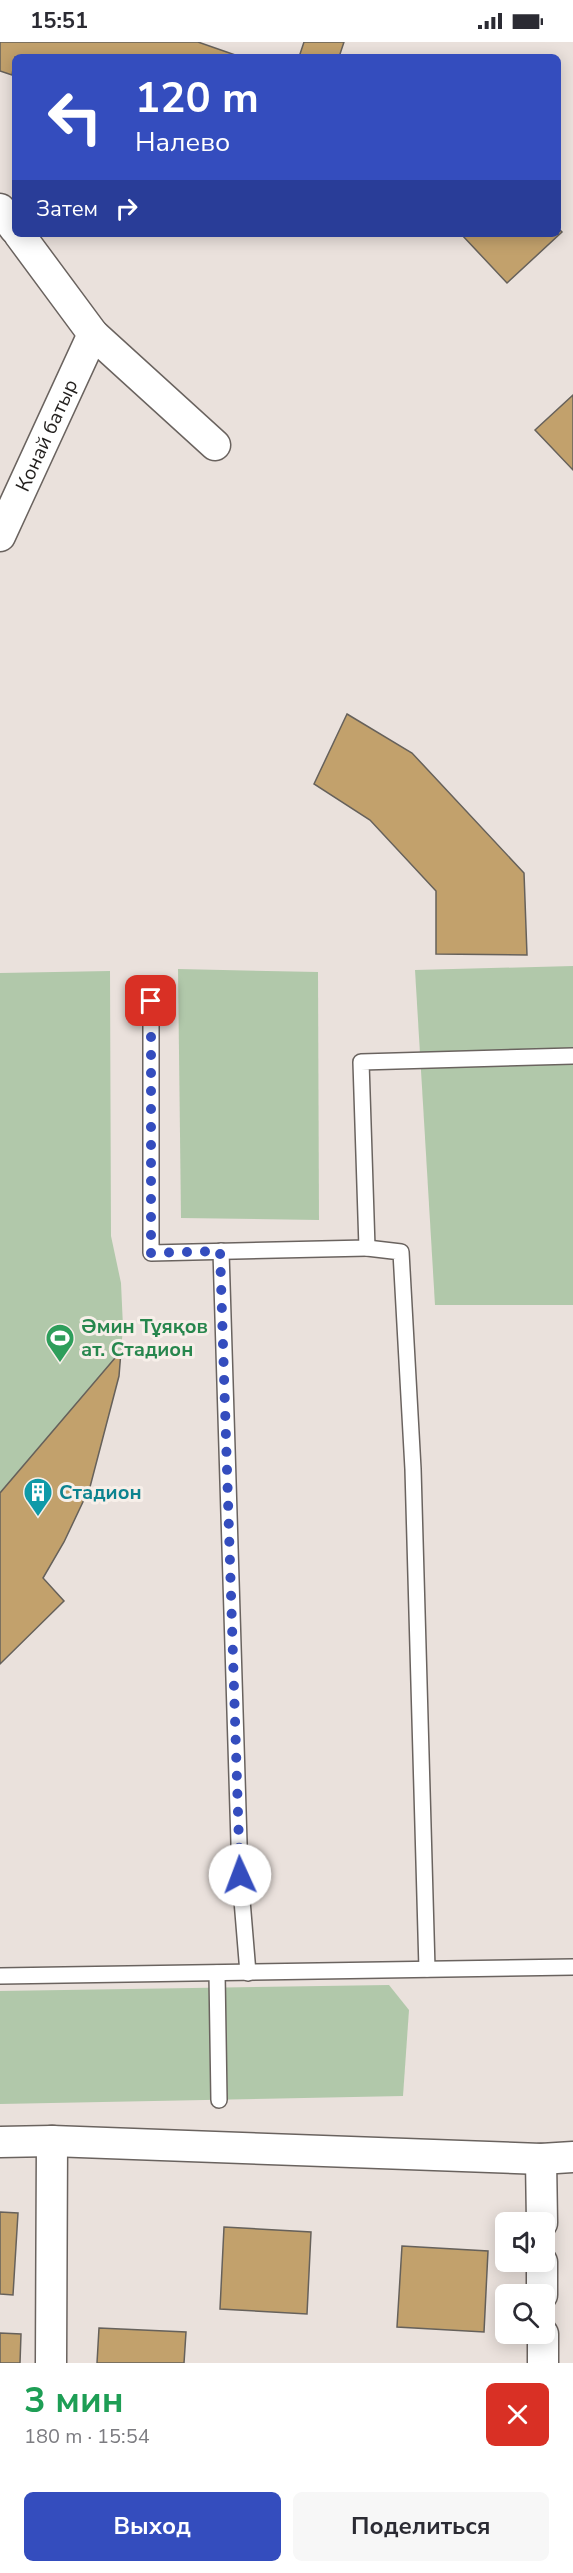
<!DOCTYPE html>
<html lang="ru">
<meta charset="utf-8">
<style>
:root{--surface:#fff;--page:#f7f7f7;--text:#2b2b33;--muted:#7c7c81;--accent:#344dbe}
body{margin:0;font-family:"Nunito Sans",sans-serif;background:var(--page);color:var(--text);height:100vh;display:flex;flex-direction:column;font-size:22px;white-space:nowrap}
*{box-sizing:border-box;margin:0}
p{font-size:20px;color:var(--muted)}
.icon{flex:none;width:33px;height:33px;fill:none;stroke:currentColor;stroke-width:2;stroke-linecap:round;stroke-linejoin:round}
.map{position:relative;height:2321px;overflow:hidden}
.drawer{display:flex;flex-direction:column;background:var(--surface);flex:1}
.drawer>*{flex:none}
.banner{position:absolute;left:12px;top:12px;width:549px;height:183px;border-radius:9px;box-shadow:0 3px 15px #0003;background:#344dbe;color:#fff;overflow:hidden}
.buttons{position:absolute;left:495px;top:2170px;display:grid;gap:12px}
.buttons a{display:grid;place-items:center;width:60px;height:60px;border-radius:9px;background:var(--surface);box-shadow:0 3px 15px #0003;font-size:30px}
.pin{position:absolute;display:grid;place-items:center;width:51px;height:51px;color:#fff;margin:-26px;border-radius:12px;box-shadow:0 3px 9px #0006}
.me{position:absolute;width:66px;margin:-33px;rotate:358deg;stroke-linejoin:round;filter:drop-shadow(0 0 4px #0008)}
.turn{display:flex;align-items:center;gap:21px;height:126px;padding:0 24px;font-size:27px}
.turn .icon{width:78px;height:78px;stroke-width:2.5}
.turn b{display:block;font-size:42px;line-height:51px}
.then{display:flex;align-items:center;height:57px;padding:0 24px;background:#0003;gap:12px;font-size:22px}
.round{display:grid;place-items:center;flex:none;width:63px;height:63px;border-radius:9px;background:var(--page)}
.headline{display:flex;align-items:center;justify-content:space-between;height:102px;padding:0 24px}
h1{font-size:36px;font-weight:700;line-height:45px;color:#1e9e55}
.button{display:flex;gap:12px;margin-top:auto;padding:12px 24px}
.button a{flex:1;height:69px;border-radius:9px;background:var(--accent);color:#fff;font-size:24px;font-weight:700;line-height:69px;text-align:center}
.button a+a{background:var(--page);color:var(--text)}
.status{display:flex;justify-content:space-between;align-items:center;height:42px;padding:0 30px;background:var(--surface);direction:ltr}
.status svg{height:16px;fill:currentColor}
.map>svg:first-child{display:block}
.green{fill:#b1c8aa}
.building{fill:#c2a16c;stroke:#66615b;stroke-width:1.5}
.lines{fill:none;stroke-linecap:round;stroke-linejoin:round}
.service-casing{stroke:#6a635f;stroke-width:18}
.minor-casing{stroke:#6a635f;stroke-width:33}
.service{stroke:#fff;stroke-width:15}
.minor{stroke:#fff;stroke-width:30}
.route{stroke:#344dbe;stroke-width:10;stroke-dasharray:0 18}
.labels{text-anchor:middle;stroke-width:6;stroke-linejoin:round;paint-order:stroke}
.street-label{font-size:20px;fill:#221f1d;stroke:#f7efe9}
.leisure-label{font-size:20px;font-weight:bold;fill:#27864d;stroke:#f7efe9;text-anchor:start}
.culture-label{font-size:20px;font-weight:bold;fill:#0d838f;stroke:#f7efe9;text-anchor:start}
</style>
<div class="status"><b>15:51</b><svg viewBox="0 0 49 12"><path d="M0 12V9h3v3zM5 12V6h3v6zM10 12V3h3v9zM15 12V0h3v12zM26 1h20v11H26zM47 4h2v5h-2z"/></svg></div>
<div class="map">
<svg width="573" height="2321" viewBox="0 0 573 2321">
<rect width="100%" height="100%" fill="#eae1dc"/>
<g class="green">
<polygon points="573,924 573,1263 435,1263 415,928"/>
<polygon points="178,927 318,930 319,1178 181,1176"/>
<polygon points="110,929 111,1194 121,1241 123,1285 119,1334 90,1445 64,1500 43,1536 64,1559 0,1622 0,931"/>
<polygon points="389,1943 409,1968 403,2054 0,2062 0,1949"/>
</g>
<g class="building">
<polygon points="0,0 198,0 241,15 15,15 12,33 0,29"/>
<polygon points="304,0 344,0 339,15 299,15"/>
<polygon points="558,186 562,190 507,241 461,192 558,192"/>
<polygon points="573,353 573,428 535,388"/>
<polygon points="347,672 412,711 524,831 527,913 436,912 436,849 370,778 314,742"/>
<polygon points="121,1309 119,1334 90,1445 64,1500 43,1536 64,1559 0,1622 0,1451"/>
<polygon points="0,2170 18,2171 13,2253 0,2252"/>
<polygon points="224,2185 311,2190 307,2272 220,2267"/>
<polygon points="402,2204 488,2209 484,2290 397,2285"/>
<polygon points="99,2286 186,2290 184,2321 97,2321"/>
<polygon points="0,2291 21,2292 20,2321 0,2321"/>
</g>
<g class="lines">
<g class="service-casing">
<g id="service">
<polyline points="151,959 151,1211 367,1206 361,1020 573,1014"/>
<polyline points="367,1206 401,1210 413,1427 427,1927"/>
<polyline points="221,1209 240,1834 248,1931"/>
<polyline points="217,1931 219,2058"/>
<polyline points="0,1934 573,1925"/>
</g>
</g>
<g class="minor-casing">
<g id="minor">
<polyline points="0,167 15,187"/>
<polyline points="19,192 93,292 215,403"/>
<path id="s1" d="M 0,494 L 93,292"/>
<polyline points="0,2100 52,2099 541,2117 573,2115"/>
<polyline points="541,2117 542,2181"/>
<polyline points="542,2220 542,2253"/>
<polyline points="543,2292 543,2321"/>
<polyline points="51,2321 52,2099"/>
</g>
</g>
<use href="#service" class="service"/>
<use href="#minor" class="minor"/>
</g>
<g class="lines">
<polyline class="route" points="151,959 151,1211 220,1209 240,1833"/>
</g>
<defs>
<g id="stadium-pin" transform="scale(1.5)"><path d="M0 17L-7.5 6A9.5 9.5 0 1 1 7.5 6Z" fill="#2e9e5b" stroke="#f7efe9"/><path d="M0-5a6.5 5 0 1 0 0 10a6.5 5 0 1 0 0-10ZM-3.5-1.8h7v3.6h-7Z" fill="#fff"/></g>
<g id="building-pin" transform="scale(1.5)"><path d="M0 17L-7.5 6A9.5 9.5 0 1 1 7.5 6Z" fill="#0f9aa8" stroke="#f7efe9"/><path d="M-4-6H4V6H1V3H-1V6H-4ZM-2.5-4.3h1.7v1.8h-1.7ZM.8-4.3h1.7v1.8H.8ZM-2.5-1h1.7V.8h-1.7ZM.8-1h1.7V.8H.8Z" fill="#fff"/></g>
</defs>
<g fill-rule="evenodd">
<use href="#stadium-pin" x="60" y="1296"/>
<use href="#building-pin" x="38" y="1450"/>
</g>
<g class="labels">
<g class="street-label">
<text dy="7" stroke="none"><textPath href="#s1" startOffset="111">Конай батыр</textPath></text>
</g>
<g class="leisure-label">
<text x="81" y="1291">Әмин Тұяқов<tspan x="81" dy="23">ат. Стадион</tspan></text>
</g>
<g class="culture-label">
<text x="59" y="1457">Стадион</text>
</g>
</g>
</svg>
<div class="buttons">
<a><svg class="icon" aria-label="sound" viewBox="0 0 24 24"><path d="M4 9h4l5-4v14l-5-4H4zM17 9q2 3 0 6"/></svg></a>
<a><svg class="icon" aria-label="search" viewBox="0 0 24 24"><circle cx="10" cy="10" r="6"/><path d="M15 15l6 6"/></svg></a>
</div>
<div class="pin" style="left:151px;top:959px;background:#d93025"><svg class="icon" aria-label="arrive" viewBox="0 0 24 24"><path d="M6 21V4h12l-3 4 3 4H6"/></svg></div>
<svg class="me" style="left:240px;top:1833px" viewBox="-20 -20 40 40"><circle r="19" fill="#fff"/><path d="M0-13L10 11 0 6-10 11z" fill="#344dbe"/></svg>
<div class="banner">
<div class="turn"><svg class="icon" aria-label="left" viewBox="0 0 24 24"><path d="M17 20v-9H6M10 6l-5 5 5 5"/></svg><div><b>120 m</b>Налево</div></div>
<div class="then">Затем<svg class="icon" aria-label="right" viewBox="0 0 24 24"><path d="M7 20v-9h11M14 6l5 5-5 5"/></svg></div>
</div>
</div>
<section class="drawer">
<div class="headline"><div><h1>3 мин</h1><p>180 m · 15:54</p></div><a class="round" style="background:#d93025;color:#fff"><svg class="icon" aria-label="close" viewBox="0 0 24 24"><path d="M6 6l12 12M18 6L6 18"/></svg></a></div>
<div class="button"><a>Выход</a><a>Поделиться</a></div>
</section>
